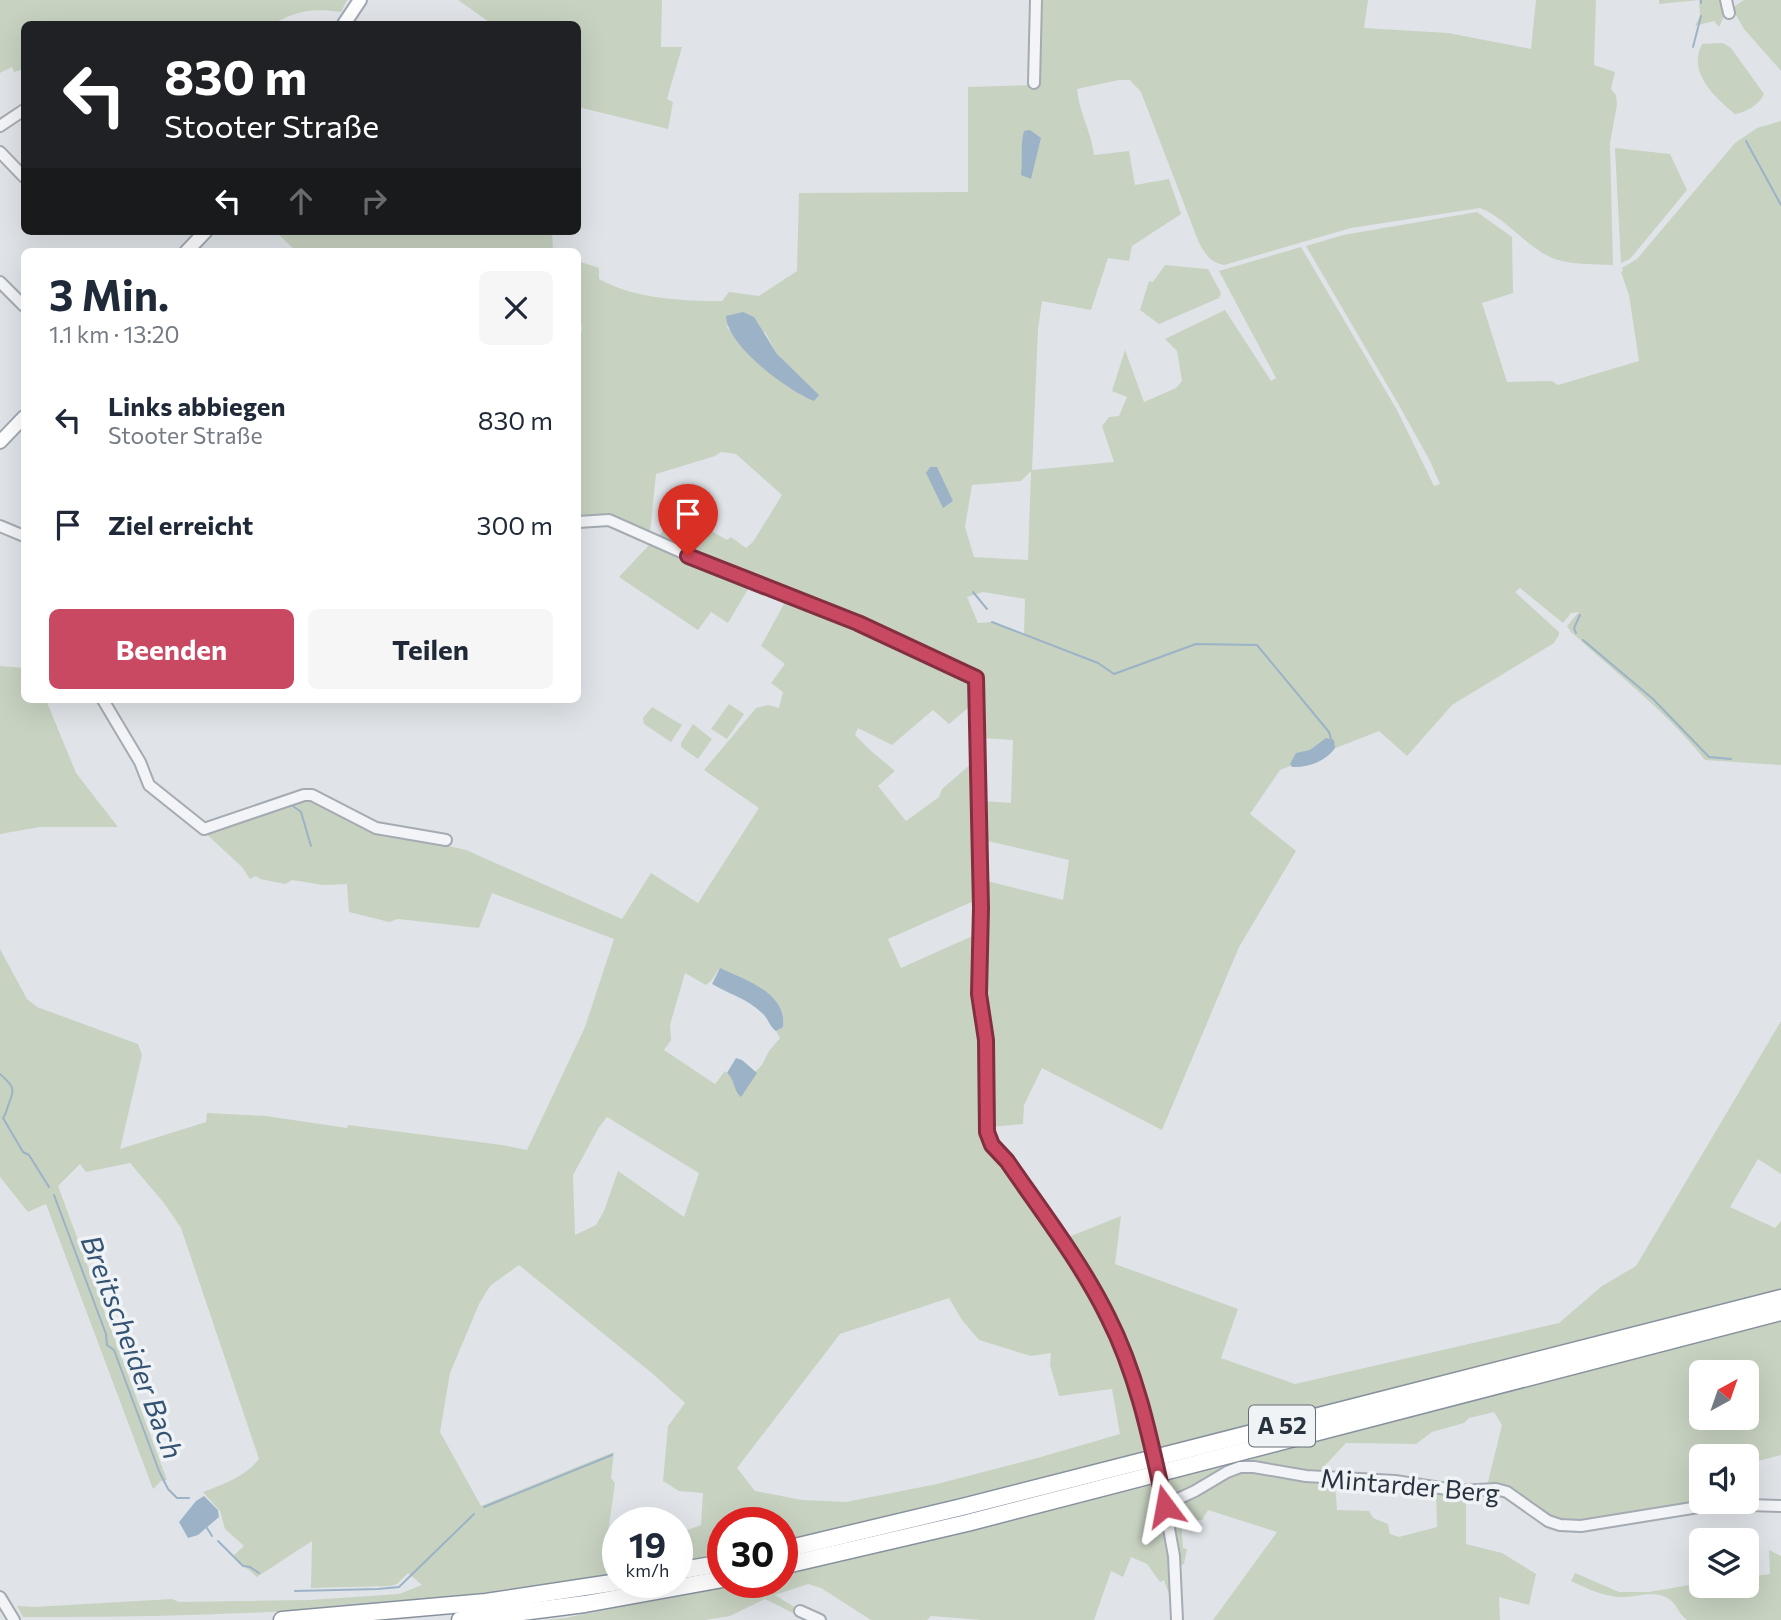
<!DOCTYPE html>
<html lang="de">
<meta charset="utf-8">
<style>
:root{--surface:#fff;--page:#f6f6f7;--text:#1f2937;--muted:#747a83;--accent:#c94963}
body{margin:0;font-family:Commissioner,sans-serif;background:var(--page);color:var(--text);height:100vh;display:flex;flex-direction:column;font-size:26px;white-space:nowrap}
*{box-sizing:border-box;margin:0}
p{font-size:23px;color:var(--muted)}
.icon{flex:none;width:38px;height:38px;fill:none;stroke:currentColor;stroke-width:2;stroke-linecap:round;stroke-linejoin:round}
.map{position:relative;flex:1;overflow:hidden}
.details{position:absolute;left:21px;top:248px;width:560px;height:455px;display:flex;flex-direction:column;background:var(--surface);border-radius:10px;box-shadow:0 7px 28px #0002}
.details>*{flex:none}
.hud{position:absolute;left:21px;top:21px;width:560px;height:214px;border-radius:10px;box-shadow:0 7px 28px #0002;background:#202124;color:#fff;overflow:hidden}
.needle{width:46px;rotate:40deg}
.tools{position:absolute;left:1689px;top:1360px;display:grid;gap:14px}
.tools a{display:grid;place-items:center;width:70px;height:70px;border-radius:10px;background:var(--surface);box-shadow:0 7px 28px #0002;font-size:35px}
.speed{position:absolute;left:602px;top:1507px;display:flex;gap:14px;font-size:35px;font-weight:700;text-align:center}
.speed>*{display:grid;place-content:center;width:91px;height:91px;border-radius:50%;background:var(--surface);box-shadow:0 7px 28px #0002;line-height:1}
.speed small{font-size:18px;font-weight:400}
.speed .limit{border:10px solid #d22;background:#fff;color:#111}
.pin{position:absolute;display:grid;place-items:center;width:60px;height:60px;color:#fff;margin:-72px -30px;border-radius:50% 50% 50% 0;rotate:-45deg;box-shadow:0 0 7px #0007}
.pin .icon{rotate:45deg}
.me{position:absolute;width:77px;margin:-38px;rotate:347deg;stroke-linejoin:round;filter:drop-shadow(0 0 5px #0008)}
.turn{display:flex;align-items:center;gap:24px;height:147px;padding:0 28px;font-size:32px}
.turn .icon{width:91px;height:91px;stroke-width:2.5}
.turn b{display:block;font-size:49px;line-height:60px}
.lanes{display:flex;align-items:center;height:66px;padding:0 28px;background:#0003;justify-content:center;gap:35px;direction:ltr}
.lanes .off{opacity:.35}
.round{display:grid;place-items:center;flex:none;width:74px;height:74px;border-radius:10px;background:var(--page)}
.overview{display:flex;align-items:center;justify-content:space-between;height:119px;padding:0 28px}
h1{font-size:42px;font-weight:700;line-height:52px}
.action{display:flex;gap:14px;margin-top:auto;padding:14px 28px}
.action a{flex:1;height:80px;border-radius:10px;background:var(--accent);color:#fff;font-size:28px;font-weight:700;line-height:80px;text-align:center}
.action a+a{background:var(--page);color:var(--text)}
ul{padding:0;list-style:none}
li{display:flex;align-items:center;gap:21px;height:105px;padding:0 28px}
li div{flex:1}
li b{display:block;font-size:26px}
li em{font-style:normal}
.map>svg:first-child{display:block}
.green{fill:#c7d2c1;fill-rule:evenodd}
.water{fill:#9cb3c7}
.lines{fill:none;stroke-linecap:round;stroke-linejoin:round}
.stream{stroke:#9cb3c7;stroke-width:2}
.minor-casing{stroke:#a5abb2;stroke-width:14}
.major-casing{stroke:#a0a9b4;stroke-width:16}
.highway-casing{stroke:#88929f;stroke-width:19}
.minor{stroke:#f3f4f7;stroke-width:10}
.major{stroke:#fff;stroke-width:12}
.highway{stroke:#fff;stroke-width:16}
.minor-bridge-casing{stroke:#a5abb2;stroke-width:14;stroke-linecap:butt}
.minor-bridge{stroke:#f3f4f7;stroke-width:10}
.route-casing{stroke:#832f40;stroke-width:18}
.route{stroke:#c94963;stroke-width:12}
.labels{text-anchor:middle;stroke-width:7;stroke-linejoin:round;paint-order:stroke}
.shield{fill:#eff3f6;stroke:#646c76;stroke-width:2}
.shield-label{font-size:24px;font-weight:bold;fill:#29323f}
.street-label{font-size:26px;fill:#29323f;stroke:#eff3f6}
.water-label{font-size:28px;font-style:italic;fill:#355372;stroke:#eff3f6}
</style>
<div class="map">
<svg width="1781" height="1620" viewBox="0 0 1781 1620">
<rect width="100%" height="100%" fill="#e0e4e8"/>
<g class="green">
<path d="M 0,0 L 347,0 L 341,12 C 314,8 297,10 273,24 L 24,24 L 24,69 L 14,72 L 12,67 L 0,73 Z"/>
<polygon points="458,0 662,0 661,47 682,47 667,99 673,102 668,129 578,107 578,24 492,24"/>
<path d="M 1033,0 L 1368,0 L 1364,28 L 1448,33 L 1531,49 L 1536,0 L 1596,0 L 1594,65 L 1615,72 L 1611,89 L 1616,95 L 1617,105 L 1610,143 L 1613,265 C 1595,264 1576,265 1558,260 C 1528,251 1509,219 1480,208 L 1351,228 L 1224,265 C 1210,262 1206,255 1199,243 L 1141,92 L 1130,80 L 1119,80 L 1077,89 C 1079,112 1091,131 1094,155 L 1129,151 L 1135,185 L 1169,179 L 1181,214 L 1132,246 L 1129,261 L 1108,258 L 1091,310 L 1042,301 L 1038,329 L 1032,470 L 1114,462 L 1102,426 L 1109,417 L 1119,416 L 1127,397 L 1112,391 L 1125,350 L 1144,402 L 1176,388 L 1182,381 L 1177,351 L 1165,339 L 1225,310 L 1271,381 L 1276,378 L 1219,271 L 1301,247 L 1397,410 L 1434,486 L 1440,484 L 1430,461 L 1400,407 L 1306,246 L 1343,235 L 1477,212 L 1512,237 L 1513,293 L 1482,303 L 1507,382 L 1552,381 L 1558,385 L 1639,361 L 1629,295 L 1621,272 L 1623,271 L 1622,268 L 1637,259 L 1735,143 L 1757,128 L 1781,121 L 1781,765 L 1705,760 C 1666,711 1617,674 1571,632 L 1567,626 L 1579,612 L 1571,613 L 1563,623 L 1520,588 L 1515,592 L 1559,632 L 1559,635 L 1554,643 L 1452,705 L 1407,756 L 1379,731 L 1280,770 L 1250,814 L 1296,851 L 1239,947 L 1162,1130 L 1042,1068 L 1024,1105 L 1023,1124 L 990,1127 L 992,1137 L 1008,1152 L 1066,1238 L 1121,1216 L 1115,1264 L 1238,1309 L 1221,1358 L 1295,1384 L 1559,1323 L 1602,1286 L 1636,1266 L 1781,1021 L 1781,1174 L 1758,1159 L 1730,1207 L 1775,1228 L 1781,1221 L 1781,1289 L 1472,1371 L 1158,1449 L 1132,1359 L 1112,1314 L 1107,1324 L 1119,1349 L 1143,1424 L 1140,1428 L 1143,1453 L 782,1541 L 782,1522 L 723,1522 L 723,1554 L 677,1563 L 677,1534 L 701,1525 L 703,1493 L 679,1491 L 663,1481 L 668,1426 L 685,1403 L 653,1374 L 519,1265 L 490,1286 L 479,1304 L 450,1373 L 440,1432 L 481,1506 L 614,1452 L 611,1478 L 615,1483 L 608,1533 L 618,1537 L 618,1573 C 422,1609 222,1618 23,1617 L 17,1606 L 34,1607 L 172,1599 L 179,1602 L 310,1600 L 399,1594 L 422,1585 L 408,1573 L 397,1584 L 390,1586 L 311,1588 L 312,1541 L 257,1577 L 233,1556 L 244,1546 L 225,1529 L 220,1511 L 203,1492 C 224,1484 244,1477 259,1459 L 181,1228 L 164,1203 L 130,1163 L 86,1172 L 80,1164 L 58,1186 L 167,1480 L 161,1481 L 153,1489 L 46,1204 L 28,1212 L 0,1177 L 0,949 L 27,999 L 37,1007 L 138,1044 L 142,1055 L 120,1149 L 206,1122 L 207,1113 L 266,1116 L 347,1128 L 348,1125 L 502,1145 L 527,1150 L 585,1027 L 614,939 L 492,893 L 479,928 L 398,919 L 389,922 L 349,912 L 347,884 L 323,885 L 292,880 L 285,884 L 260,879 L 256,876 L 250,879 L 242,867 L 202,830 L 309,798 L 370,828 L 466,850 L 622,919 L 651,873 L 698,903 L 759,808 L 704,770 L 756,708 L 768,705 L 779,708 L 783,692 L 771,683 L 785,664 L 761,646 L 790,593 L 754,579 L 728,623 L 711,612 L 698,630 L 619,577 L 651,543 L 611,524 L 578,525 L 578,331 L 582,331 L 579,304 L 578,303 L 578,261 L 599,268 L 599,279 C 635,299 682,301 722,301 L 729,292 L 759,296 L 797,271 L 799,193 L 968,192 L 968,87 L 1031,85 ZM 726,326 L 765,332 L 777,354 L 791,369 L 804,397 L 751,356 ZM 721,452 L 736,454 L 782,495 L 753,542 L 746,548 L 731,537 L 727,540 L 677,511 L 659,536 L 650,533 L 656,474 L 715,456 ZM 1031,471 L 1028,560 L 974,557 L 965,527 L 972,485 L 1021,481 ZM 983,592 L 1025,599 L 1024,634 L 991,622 L 978,623 L 967,597 ZM 975,706 L 982,738 L 1013,740 L 1011,803 L 983,801 L 981,764 L 972,763 L 942,789 L 939,797 L 906,821 L 878,786 L 895,771 L 871,751 L 855,735 L 858,728 L 892,745 L 933,710 L 949,724 L 968,708 ZM 975,838 L 1069,860 L 1063,900 L 983,880 L 977,934 L 901,968 L 888,939 L 976,900 ZM 719,969 L 726,971 C 749,983 788,994 783,1027 L 776,1031 L 780,1038 L 769,1051 L 762,1065 L 737,1090 L 733,1079 L 725,1071 L 715,1084 L 664,1050 L 671,1040 L 670,1025 L 685,973 L 706,985 L 711,981 ZM 607,1117 L 699,1173 L 684,1217 L 618,1171 L 604,1211 L 596,1225 L 575,1235 L 573,1175 L 599,1127 ZM 949,1298 L 962,1320 L 979,1340 L 1031,1356 L 1051,1353 L 1050,1365 L 1059,1396 L 1112,1389 L 1120,1434 L 1041,1457 L 937,1484 L 846,1502 L 802,1500 L 755,1491 L 737,1468 L 840,1334 Z"/>
<polygon points="1659,0 1723,0 1725,14 1719,27 1714,21 1695,26 1700,16 1699,0 1659,4"/>
<polygon points="1744,0 1781,0 1781,71 1744,29 1732,8"/>
<path d="M 1723,43 L 1731,48 L 1764,94 C 1760,104 1745,113 1735,114 C 1715,98 1687,72 1702,44 Z"/>
<polygon points="1615,148 1670,154 1687,190 1630,259 1621,263"/>
<polygon points="275,231 552,231 553,252 297,252"/>
<polygon points="1165,265 1208,269 1221,293 1219,298 1159,324 1140,310 1149,281 1153,282"/>
<polygon points="0,666 24,668 24,700 46,700 76,773 118,827 40,827 0,834"/>
<polygon points="729,704 744,714 727,739 711,729"/>
<polygon points="652,707 682,725 671,742 644,724 643,718"/>
<polygon points="693,724 712,739 698,759 681,747 681,743"/>
<path d="M 1781,1320 L 1781,1455 L 1747,1464 L 1746,1456 L 1701,1456 L 1701,1502 L 1746,1502 L 1747,1478 L 1757,1503 L 1641,1515 L 1617,1514 L 1580,1523 L 1556,1520 L 1508,1488 L 1488,1482 L 1502,1425 L 1494,1412 L 1469,1418 L 1464,1423 L 1432,1432 L 1416,1444 L 1346,1443 L 1317,1474 L 1232,1466 L 1175,1495 L 1169,1495 L 1166,1480 ZM 1701,1372 L 1746,1372 L 1746,1418 L 1701,1418 Z"/>
<path d="M 1244,1470 L 1335,1483 L 1337,1510 L 1369,1511 L 1373,1518 L 1388,1524 L 1390,1534 L 1399,1537 L 1437,1527 L 1436,1490 L 1466,1495 L 1466,1544 L 1502,1553 L 1536,1574 L 1529,1605 L 1499,1597 L 1500,1620 L 1213,1620 L 1277,1532 L 1208,1510 L 1202,1520 L 1181,1521 L 1183,1548 L 1187,1549 L 1184,1564 L 1180,1566 C 1178,1550 1172,1532 1173,1517 C 1174,1498 1228,1474 1244,1470 Z"/>
<polygon points="1152,1485 1169,1547 1172,1603 1164,1580 1160,1582 1147,1564 1131,1557 1123,1577 1111,1571 1094,1620 982,1620 931,1616 927,1620 871,1620 821,1588 808,1584 775,1595 799,1610 797,1615 765,1599 730,1616 705,1620 543,1620 565,1618 737,1582 782,1582 782,1573 855,1558"/>
<path d="M 1769,1550 L 1781,1556 L 1781,1620 L 1687,1620 C 1679,1615 1677,1604 1669,1599 C 1655,1589 1634,1598 1619,1597 C 1602,1596 1586,1588 1571,1581 L 1575,1573 L 1619,1592 L 1649,1592 L 1701,1583 L 1701,1586 L 1746,1586 L 1747,1577 L 1770,1574 Z"/>
</g>
<g class="water">
<path d="M 1030,130 L 1041,138 L 1031,179 L 1021,175 C 1023,159 1020,145 1024,131 Z"/>
<path d="M 743,312 L 754,317 L 777,354 L 819,395 L 814,401 C 787,390 727,346 726,316 Z"/>
<polygon points="930,467 937,467 953,501 943,508 926,473"/>
<path d="M 1326,738 L 1334,740 L 1335,748 C 1326,761 1308,768 1292,767 L 1290,764 L 1296,753 L 1310,750 Z"/>
<path d="M 720,968 C 745,980 788,993 783,1027 L 776,1031 C 769,1026 768,1018 762,1013 C 748,999 729,994 712,984 Z"/>
<path d="M 736,1058 L 742,1060 L 757,1073 L 741,1097 C 733,1091 735,1079 727,1073 Z"/>
<polygon points="204,1496 218,1510 219,1517 198,1535 188,1538 179,1522 196,1501"/>
</g>
<g class="lines">
<g class="stream">
<polyline points="1701,3 1701,0"/>
<polyline points="1693,47 1701,16"/>
<polyline points="1746,141 1781,205"/>
<polyline points="973,592 987,609"/>
<polyline points="992,622 1098,663 1114,674 1196,644 1257,645 1329,732 1331,739"/>
<polyline points="1576,633 1574,628 1580,615"/>
<polyline points="1583,640 1653,699 1709,757 1731,759"/>
<polyline points="293,806 301,812 311,846"/>
<path d="M 0,1074 C 12,1085 16,1087 9,1103 C 7,1109 6,1114 3,1118 L 23,1152 L 29,1155 L 49,1187"/>
<polyline points="54,1195 106,1334 107,1345 114,1350 159,1471 168,1489 177,1498 189,1498"/>
<polyline points="484,1507 612,1455"/>
<polyline points="207,1528 212,1536"/>
<polyline points="218,1541 243,1566 250,1567 259,1573"/>
<polyline points="295,1591 378,1589 399,1587 474,1514"/>
</g>
<g class="minor-casing">
<g id="minor">
<polyline points="1726,0 1729,13"/>
<polyline points="1034,83 1036,0"/>
<polyline points="0,126 24,110"/>
<polyline points="0,152 24,177"/>
<polyline points="0,282 24,306"/>
<path d="M 578,522 L 609,520 L 706,563 L 858,623 L 977,678 L 981,908 L 979,994 L 987,1040 L 987,1132 L 992,1145 L 1007,1161 C 1033,1199 1063,1236 1086,1275 C 1115,1326 1136,1381 1150,1439"/>
<polyline points="0,526 24,536"/>
<polyline points="103,700 140,762 149,785 204,829 304,795 312,795 376,828 446,840"/>
<polyline points="1164,1501 1174,1556 1177,1620"/>
<polyline points="1165,1505 1195,1491 1227,1472 1240,1467 1254,1467 1306,1476 1395,1481 1460,1491 1496,1489 1507,1492 1548,1521 1560,1525 1581,1526 1717,1504 1781,1506"/>
<polyline points="0,1597 14,1620"/>
<polyline points="800,1611 820,1620"/>
</g>
</g>
<g class="major-casing">
<g id="major">
<polyline points="344,24 360,0"/>
<polyline points="186,252 206,231"/>
<polyline points="0,442 24,417"/>
</g>
</g>
<g class="highway-casing">
<g id="highway">
<polyline points="782,1550 962,1507 1781,1298"/>
<polyline points="782,1566 967,1523 1781,1312"/>
<polyline points="677,1571 723,1563"/>
<polyline points="282,1620 486,1602 618,1582"/>
<polyline points="460,1620 585,1604 723,1579"/>
</g>
</g>
<use href="#minor" class="minor"/>
<use href="#major" class="major"/>
<use href="#highway" class="highway"/>
<g class="minor-bridge-casing">
<polyline id="minor-bridge" points="1150,1439 1163,1495"/>
</g>
<use href="#minor-bridge" class="minor-bridge"/>
</g>
<g class="lines">
<g class="route-casing">
<path id="route" d="M 688,556 L 858,623 L 976,678 L 981,908 L 979,994 L 986,1040 L 987,1132 L 992,1145 L 1007,1161 C 1042,1212 1081,1262 1108,1317 C 1138,1376 1151,1442 1165,1506"/>
</g>
<use href="#route" class="route"/>
</g>
<g class="labels">
<rect class="shield" x="1249" y="1405.5" width="66" height="41" rx="5"/>
<g class="shield-label">
<text x="1282" y="1434">A 52</text>
</g>
<g class="street-label">
<text transform="translate(1410 1486) rotate(5)" y="9">Mintarder Berg</text>
</g>
<g class="water-label">
<text transform="translate(132 1347) rotate(69)" y="10">Breitscheider Bach</text>
</g>
</g>
</svg>
<div class="tools">
<a><svg class="needle" viewBox="-14 -14 28 28"><path d="M0-13l5 13h-10z" fill="#e53935"/><path d="M0 13l5-13h-10z" fill="#747a83"/></svg></a>
<a><svg class="icon" aria-label="sound" viewBox="0 0 24 24"><path d="M4 9h4l5-4v14l-5-4H4zM17 9q2 3 0 6"/></svg></a>
<a><svg class="icon" aria-label="layers" viewBox="0 0 24 24"><path d="M12 4l9 5-9 5-9-5zM3 14l9 5 9-5"/></svg></a>
</div>
<div class="speed"><div>19<small>km/h</small></div><div class="limit">30</div></div>
<div class="pin" style="left:688px;top:556px;background:#d93025"><svg class="icon" aria-label="arrive" viewBox="0 0 24 24"><path d="M6 21V4h12l-3 4 3 4H6"/></svg></div>
<svg class="me" style="left:1165px;top:1506px" viewBox="-20 -20 40 40"><path d="M0-17L14 15 0 8-14 15z" fill="#c94963" stroke="#fff" stroke-width="4"/></svg>
<div class="hud">
<div class="turn"><svg class="icon" aria-label="left" viewBox="0 0 24 24"><path d="M17 20v-9H6M10 6l-5 5 5 5"/></svg><div><b>830 m</b>Stooter Straße</div></div>
<div class="lanes"><svg class="icon" aria-label="left" viewBox="0 0 24 24"><path d="M17 20v-9H6M10 6l-5 5 5 5"/></svg><svg class="icon off" aria-label="ahead" viewBox="0 0 24 24"><path d="M12 20V5M6 11l6-6 6 6"/></svg><svg class="icon off" aria-label="right" viewBox="0 0 24 24"><path d="M7 20v-9h11M14 6l5 5-5 5"/></svg></div>
</div>
<section class="details">
<div class="overview"><div><h1>3 Min.</h1><p>1.1 km · 13:20</p></div><a class="round"><svg class="icon" aria-label="close" viewBox="0 0 24 24"><path d="M6 6l12 12M18 6L6 18"/></svg></a></div>
<ul>
<li><svg class="icon" aria-label="left" viewBox="0 0 24 24"><path d="M17 20v-9H6M10 6l-5 5 5 5"/></svg><div><b>Links abbiegen</b><p>Stooter Straße</p></div><em>830 m</em></li>
<li><svg class="icon" aria-label="arrive" viewBox="0 0 24 24"><path d="M6 21V4h12l-3 4 3 4H6"/></svg><div><b>Ziel erreicht</b></div><em>300 m</em></li>
</ul>
<div class="action"><a>Beenden</a><a>Teilen</a></div>
</section>
</div>
